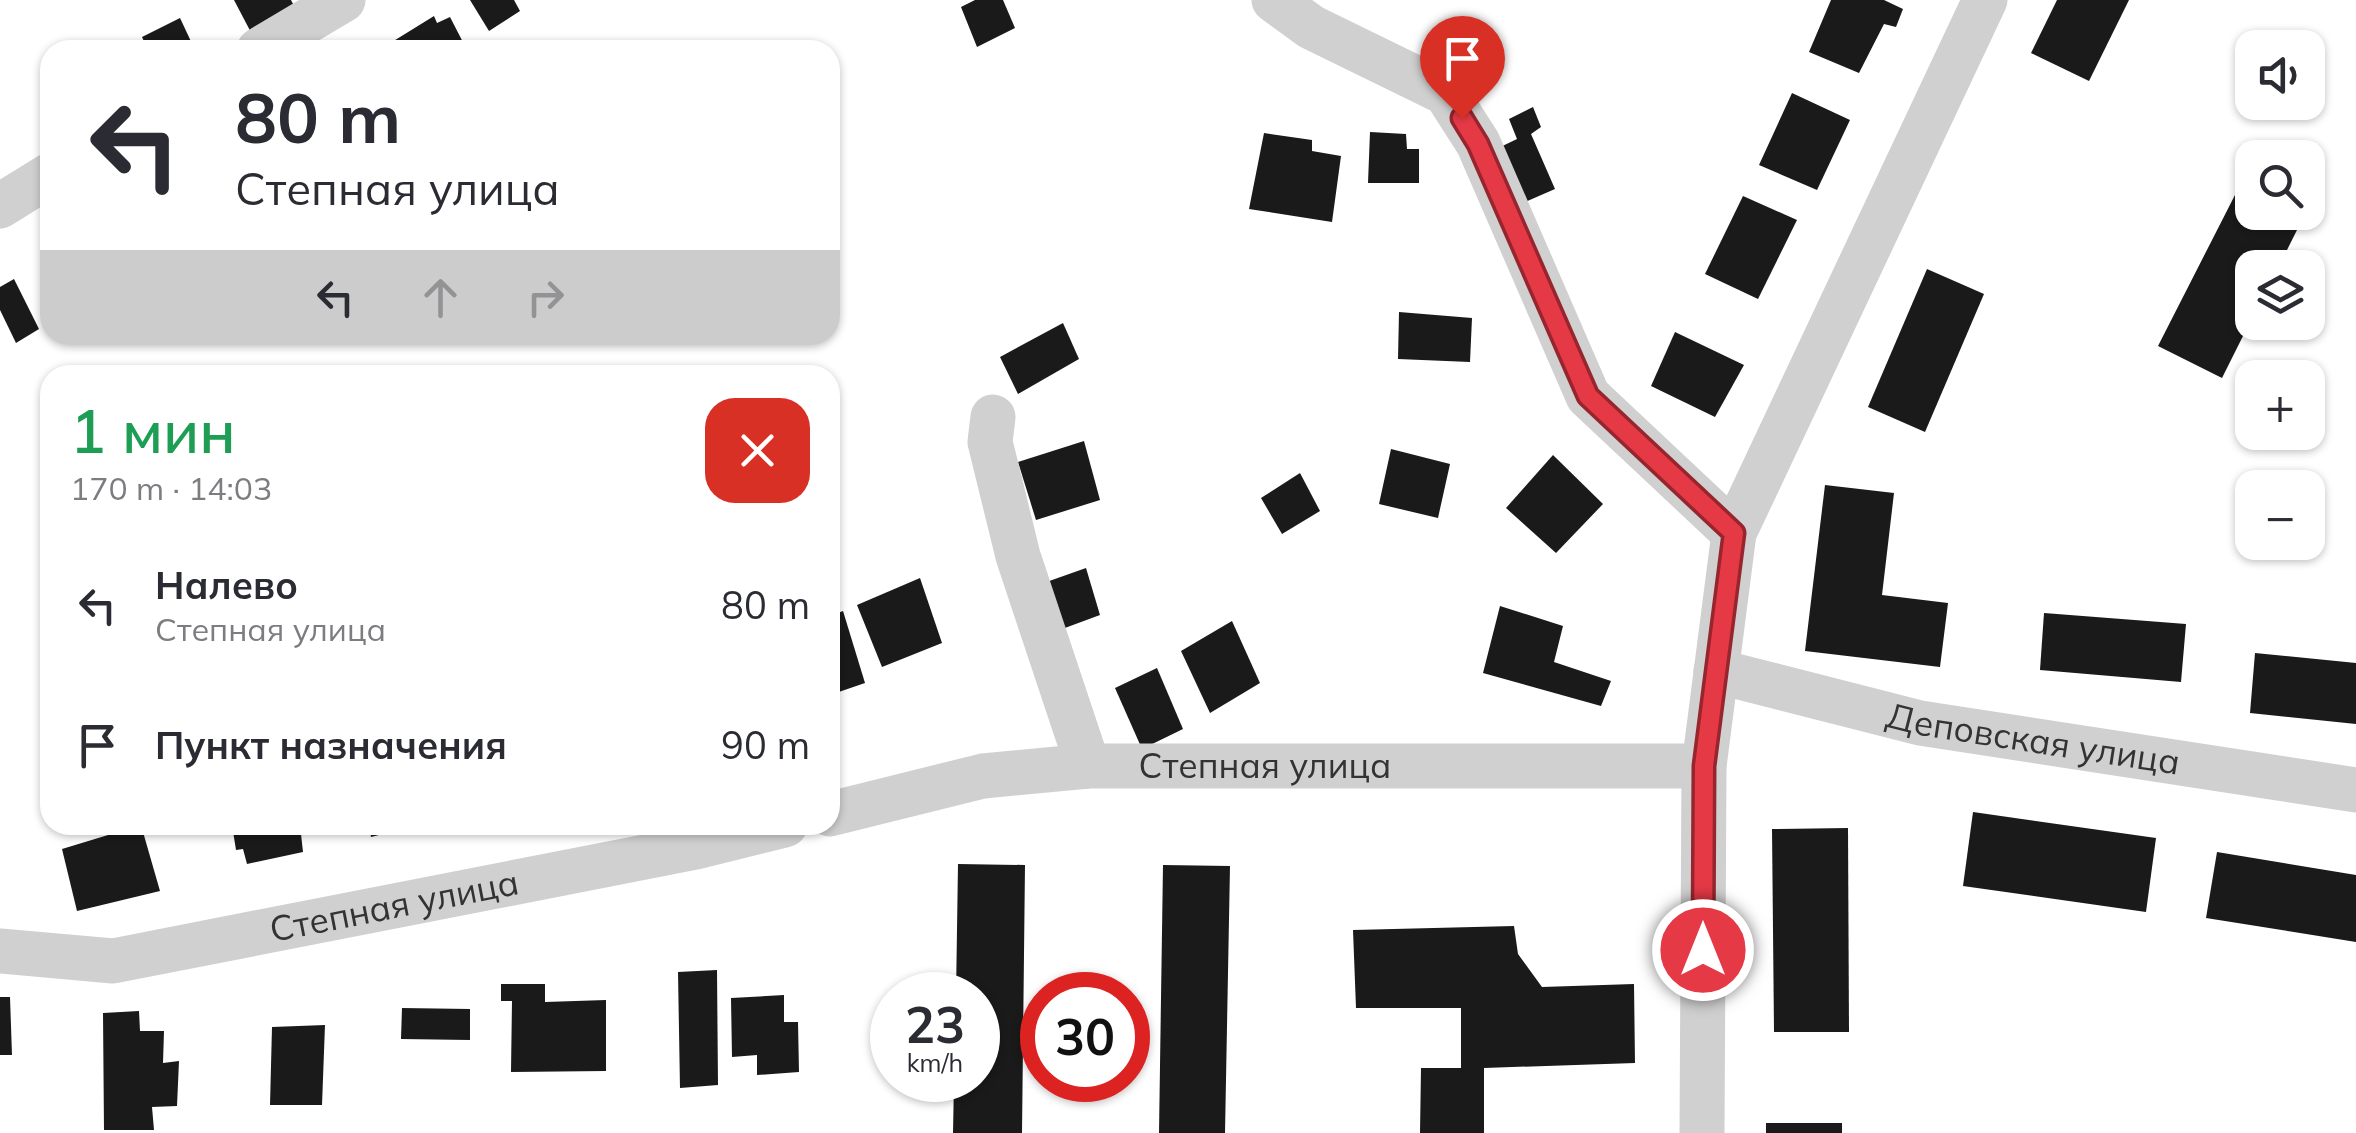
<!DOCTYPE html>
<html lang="ru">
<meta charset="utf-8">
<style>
:root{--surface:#fff;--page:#f2f2f3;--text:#2b2b33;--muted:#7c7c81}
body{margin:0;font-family:Mulish,sans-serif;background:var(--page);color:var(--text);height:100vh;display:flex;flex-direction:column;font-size:38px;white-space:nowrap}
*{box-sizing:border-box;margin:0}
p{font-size:32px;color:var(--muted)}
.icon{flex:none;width:55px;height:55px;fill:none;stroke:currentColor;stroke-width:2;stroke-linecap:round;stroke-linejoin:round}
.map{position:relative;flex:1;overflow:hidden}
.details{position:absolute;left:40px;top:365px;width:800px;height:470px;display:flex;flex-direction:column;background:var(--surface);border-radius:30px;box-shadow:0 2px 8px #0004}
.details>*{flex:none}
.hud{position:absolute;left:40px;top:40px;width:800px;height:305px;border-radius:30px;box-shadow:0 2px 8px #0004;background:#fff;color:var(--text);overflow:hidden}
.buttons{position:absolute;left:2235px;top:30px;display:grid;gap:20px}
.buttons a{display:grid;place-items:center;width:90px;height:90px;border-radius:20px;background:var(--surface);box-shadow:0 2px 8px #0004;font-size:50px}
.speed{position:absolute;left:870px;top:972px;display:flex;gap:20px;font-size:50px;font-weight:700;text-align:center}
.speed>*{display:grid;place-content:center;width:130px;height:130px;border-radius:50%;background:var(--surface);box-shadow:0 2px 8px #0004;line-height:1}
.speed small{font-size:25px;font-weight:400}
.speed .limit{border:15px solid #d22;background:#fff;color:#111}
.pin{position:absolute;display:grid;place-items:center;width:85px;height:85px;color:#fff;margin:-102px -42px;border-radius:50% 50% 50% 0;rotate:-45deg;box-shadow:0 0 10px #0007}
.pin .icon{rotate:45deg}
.me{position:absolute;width:110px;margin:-55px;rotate:0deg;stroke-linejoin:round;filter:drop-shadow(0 0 8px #0008)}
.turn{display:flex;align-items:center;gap:35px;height:210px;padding:0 30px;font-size:45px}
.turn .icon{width:130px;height:130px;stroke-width:2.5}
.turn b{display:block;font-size:70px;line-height:85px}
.lanes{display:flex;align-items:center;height:95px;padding:0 30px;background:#0003;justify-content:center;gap:50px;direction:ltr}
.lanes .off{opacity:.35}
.round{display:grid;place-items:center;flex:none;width:105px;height:105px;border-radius:30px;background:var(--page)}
.headline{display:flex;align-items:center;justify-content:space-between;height:170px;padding:0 30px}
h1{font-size:60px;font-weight:600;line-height:75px;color:#1e9e55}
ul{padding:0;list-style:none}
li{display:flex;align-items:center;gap:30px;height:140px;padding:0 30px}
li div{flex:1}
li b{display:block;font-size:38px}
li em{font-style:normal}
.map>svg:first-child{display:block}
.building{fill:#1a1a1a}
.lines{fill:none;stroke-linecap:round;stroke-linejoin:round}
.minor{stroke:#d0d0d0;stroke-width:45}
.route-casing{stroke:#96252e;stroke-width:25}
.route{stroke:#e63946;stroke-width:18}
.labels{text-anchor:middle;stroke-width:10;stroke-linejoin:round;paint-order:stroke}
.street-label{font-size:35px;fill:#333;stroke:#fff}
</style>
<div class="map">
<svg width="2356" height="1133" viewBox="0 0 2356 1133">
<rect width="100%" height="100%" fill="#fff"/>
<g class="building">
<polygon points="234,0 291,0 300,17 256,42"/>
<polygon points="470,0 514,0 520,11 489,31"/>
<polygon points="975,0 1003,0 1015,28 977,47 961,7"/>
<polygon points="1831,0 1884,0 1903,9 1896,27 1884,24 1859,73 1809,52"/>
<polygon points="2057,0 2129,0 2089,81 2031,53"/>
<polygon points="434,16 437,23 450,17 467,50 395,50 392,42"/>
<polygon points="180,18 195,50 148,50 142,37"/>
<polygon points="1792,93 1850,120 1817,190 1759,165"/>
<polygon points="1533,107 1541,127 1531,134 1555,189 1516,206 1492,151 1517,139 1509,119"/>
<polygon points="1370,132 1406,134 1407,149 1419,149 1419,183 1368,183"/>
<polygon points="1264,133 1312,140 1312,151 1341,156 1332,222 1249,209"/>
<polygon points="2236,193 2252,202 2252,212 2273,212 2299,226 2278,268 2252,268 2252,318 2222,378 2158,346"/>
<polygon points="1743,196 1797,220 1758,299 1705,274"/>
<polygon points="1927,269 1984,294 1925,432 1868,407"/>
<polygon points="14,279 39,329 16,343 0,310 0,287"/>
<polygon points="1399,312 1472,318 1470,362 1398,359"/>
<polygon points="1063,323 1079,359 1018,394 1000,357"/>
<polygon points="1675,332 1744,365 1715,417 1651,386"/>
<polygon points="1084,441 1100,500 1036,520 1018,462"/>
<polygon points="1391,449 1450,464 1438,518 1379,504"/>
<polygon points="1553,455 1603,504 1556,553 1506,508"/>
<polygon points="1300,473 1320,511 1282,534 1261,498"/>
<polygon points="1825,485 1894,493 1882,595 1948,603 1940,667 1805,651"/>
<polygon points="1086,568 1100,615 1054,632 1038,585"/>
<polygon points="920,578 942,643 882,667 857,605"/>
<polygon points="1500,606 1563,626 1554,662 1611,681 1601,706 1483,673"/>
<polygon points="843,611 865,683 830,695 830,616"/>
<polygon points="2044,613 2186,624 2181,682 2040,670"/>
<polygon points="1232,621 1260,683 1210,713 1181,651"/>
<polygon points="2255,653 2356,663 2356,724 2250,713"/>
<polygon points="1157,668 1183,729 1142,749 1115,688"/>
<polygon points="1973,812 2156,838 2146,912 1963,886"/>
<polygon points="141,825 160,891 77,911 62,849"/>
<polygon points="232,825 300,825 303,852 247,864 243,849 236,850"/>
<polygon points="369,825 413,825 414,826 371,837"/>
<polygon points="1848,828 1849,1032 1774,1032 1772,829"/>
<polygon points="2217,852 2356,875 2356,942 2206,918"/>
<polygon points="958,864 1025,865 1022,1133 953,1133 954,1080 978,1080 978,995 956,995"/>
<polygon points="1163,865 1230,866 1225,1133 1159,1133"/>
<polygon points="1514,926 1518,954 1542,987 1634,984 1635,1063 1484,1068 1484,1133 1420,1133 1421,1068 1461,1068 1461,1008 1356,1008 1353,930"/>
<polygon points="717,970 718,1085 680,1088 678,972"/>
<polygon points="501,984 545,984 545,1002 606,1000 606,1071 511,1072 512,1001 501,1001"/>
<polygon points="784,995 784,1022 798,1022 799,1072 757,1075 757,1055 732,1057 731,998"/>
<polygon points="0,997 10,997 12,1055 0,1055"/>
<polygon points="402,1008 470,1009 470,1040 401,1039"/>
<polygon points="139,1011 140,1031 164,1031 163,1063 179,1061 177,1106 152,1107 154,1130 104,1130 103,1013"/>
<polygon points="325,1025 322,1105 270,1105 272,1027"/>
<rect x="1766" y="1123" width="76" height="10"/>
</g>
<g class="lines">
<g class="minor">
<polyline points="1274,0 1311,27 1446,93 1478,143 1588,396 1734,533"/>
<polyline points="259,50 343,0"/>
<polyline points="0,206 50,175"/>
<polyline points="993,417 990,442 1018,556 1088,766"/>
<path id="s1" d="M 1716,671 L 1920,723 L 2356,790"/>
<path id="s2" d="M 830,814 L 983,776 L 1088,766 L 1704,766"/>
<path id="s3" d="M 0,951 L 113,961 L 696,847 L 785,825"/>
<polyline points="1702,1133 1704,766 1734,533 1985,0"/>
</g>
</g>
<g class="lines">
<g class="route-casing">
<polyline id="route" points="1462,118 1478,144 1588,396 1734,533 1704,766 1703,950"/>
</g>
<use href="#route" class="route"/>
</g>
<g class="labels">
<g class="street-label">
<text dy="12" stroke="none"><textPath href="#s1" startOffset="325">Деповская улица</textPath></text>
<text dy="12" stroke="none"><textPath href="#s2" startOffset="440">Степная улица</textPath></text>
<text dy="12" stroke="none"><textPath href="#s3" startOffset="400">Степная улица</textPath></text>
</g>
</g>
</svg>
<div class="buttons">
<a><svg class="icon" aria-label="sound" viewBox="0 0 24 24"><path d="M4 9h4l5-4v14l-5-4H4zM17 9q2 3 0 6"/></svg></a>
<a><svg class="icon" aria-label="search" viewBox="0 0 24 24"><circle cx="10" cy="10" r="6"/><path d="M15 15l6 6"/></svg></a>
<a><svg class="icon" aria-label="layers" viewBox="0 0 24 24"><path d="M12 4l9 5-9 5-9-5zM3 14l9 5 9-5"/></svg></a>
<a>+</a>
<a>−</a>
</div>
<div class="speed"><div>23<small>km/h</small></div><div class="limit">30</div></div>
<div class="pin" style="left:1462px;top:118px;background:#d93025"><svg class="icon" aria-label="arrive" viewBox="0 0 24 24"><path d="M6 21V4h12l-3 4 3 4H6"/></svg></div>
<svg class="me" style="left:1703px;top:950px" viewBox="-20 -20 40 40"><circle r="17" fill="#e63946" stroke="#fff" stroke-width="3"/><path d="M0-11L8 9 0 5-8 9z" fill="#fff"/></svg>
<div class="hud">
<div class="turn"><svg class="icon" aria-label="left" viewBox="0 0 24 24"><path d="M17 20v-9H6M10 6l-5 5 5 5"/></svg><div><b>80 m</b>Степная улица</div></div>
<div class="lanes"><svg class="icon" aria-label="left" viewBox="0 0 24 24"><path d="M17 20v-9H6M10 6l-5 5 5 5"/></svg><svg class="icon off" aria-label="ahead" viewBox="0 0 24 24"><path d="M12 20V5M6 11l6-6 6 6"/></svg><svg class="icon off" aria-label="right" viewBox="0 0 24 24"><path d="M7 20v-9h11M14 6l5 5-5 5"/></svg></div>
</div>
<section class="details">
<div class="headline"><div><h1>1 мин</h1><p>170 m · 14:03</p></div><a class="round" style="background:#d93025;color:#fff"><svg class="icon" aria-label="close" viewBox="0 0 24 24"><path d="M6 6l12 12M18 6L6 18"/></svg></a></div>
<ul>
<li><svg class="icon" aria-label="left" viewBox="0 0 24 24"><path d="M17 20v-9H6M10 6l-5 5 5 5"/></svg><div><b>Налево</b><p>Степная улица</p></div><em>80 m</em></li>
<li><svg class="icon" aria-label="arrive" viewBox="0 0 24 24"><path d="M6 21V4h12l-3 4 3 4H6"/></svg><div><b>Пункт назначения</b></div><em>90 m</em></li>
</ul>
</section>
</div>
